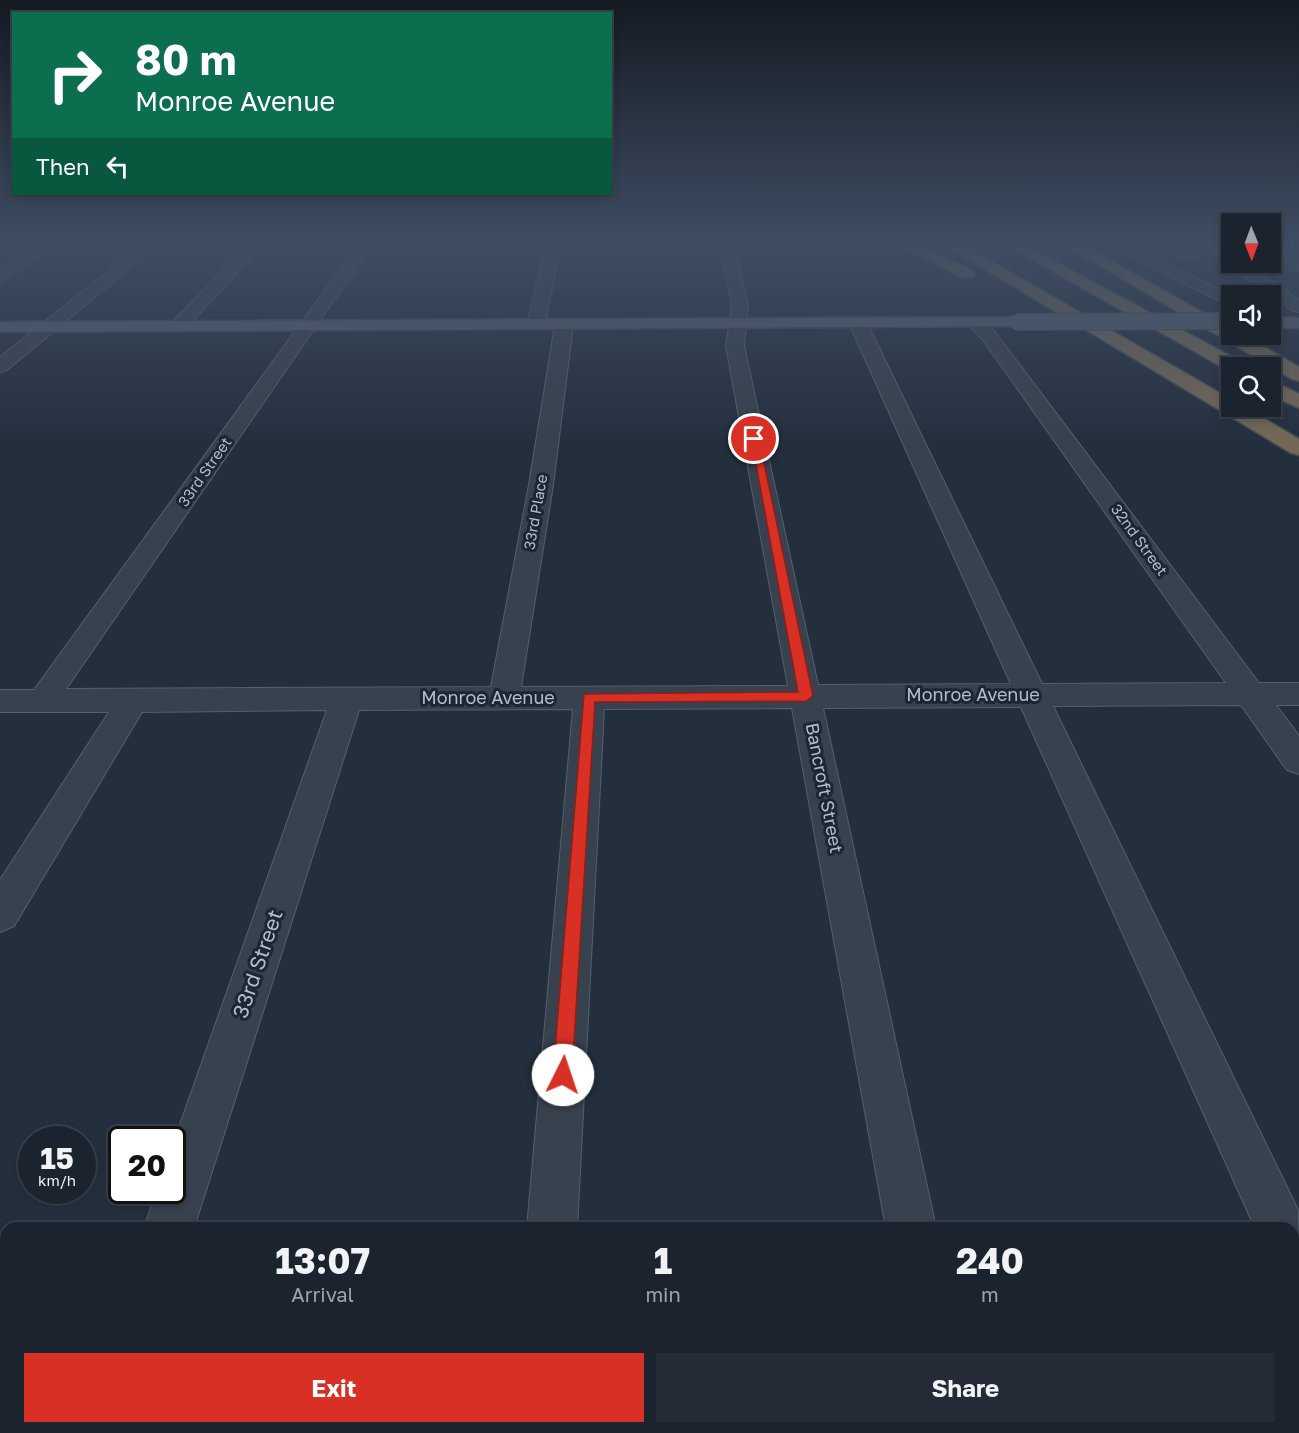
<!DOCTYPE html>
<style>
:root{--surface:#1b232e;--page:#242b36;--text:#f1f3f6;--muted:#a0a4aa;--line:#39404a;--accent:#d93025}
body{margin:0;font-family:"Golos Text",sans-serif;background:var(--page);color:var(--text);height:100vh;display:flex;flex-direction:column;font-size:22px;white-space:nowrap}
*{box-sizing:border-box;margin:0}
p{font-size:20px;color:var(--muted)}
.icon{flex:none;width:33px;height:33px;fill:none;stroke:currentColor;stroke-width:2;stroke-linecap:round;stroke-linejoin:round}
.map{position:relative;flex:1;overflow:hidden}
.drawer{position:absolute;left:0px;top:1222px;width:1299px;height:212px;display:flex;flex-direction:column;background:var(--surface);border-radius:18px 18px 0 0;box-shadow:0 3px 9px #0003,0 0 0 2px var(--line)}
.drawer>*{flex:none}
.guide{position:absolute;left:12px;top:12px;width:600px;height:183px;border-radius:0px;box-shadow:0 3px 9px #0003,0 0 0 2px var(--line);background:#0b6e4f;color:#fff;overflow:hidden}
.needle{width:39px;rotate:179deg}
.tools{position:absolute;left:1221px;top:213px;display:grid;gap:12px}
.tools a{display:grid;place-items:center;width:60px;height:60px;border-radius:0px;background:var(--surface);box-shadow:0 3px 9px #0003,0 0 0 2px var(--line);font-size:30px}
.speed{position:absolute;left:18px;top:1126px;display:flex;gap:12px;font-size:30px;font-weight:700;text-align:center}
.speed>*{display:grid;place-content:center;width:78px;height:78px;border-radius:50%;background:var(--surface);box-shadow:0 3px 9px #0003,0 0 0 2px var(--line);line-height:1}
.speed small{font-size:15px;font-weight:400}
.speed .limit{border:3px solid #111;border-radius:9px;background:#fff;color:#111}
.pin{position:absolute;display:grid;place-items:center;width:51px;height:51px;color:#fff;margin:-26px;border:3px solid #fff;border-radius:50%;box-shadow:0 2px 6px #0007}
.me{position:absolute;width:66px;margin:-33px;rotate:4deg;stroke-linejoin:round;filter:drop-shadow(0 0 4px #0008)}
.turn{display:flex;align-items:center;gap:21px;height:126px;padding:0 24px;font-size:27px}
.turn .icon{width:78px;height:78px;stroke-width:2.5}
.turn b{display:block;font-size:42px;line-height:51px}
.then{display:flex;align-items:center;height:57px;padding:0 24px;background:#0003;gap:12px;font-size:22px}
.eta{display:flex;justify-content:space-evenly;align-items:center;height:102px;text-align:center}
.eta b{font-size:36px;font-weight:700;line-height:42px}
.action{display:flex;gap:12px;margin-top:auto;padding:12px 24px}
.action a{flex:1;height:69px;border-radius:0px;background:var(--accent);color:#fff;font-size:24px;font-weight:700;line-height:69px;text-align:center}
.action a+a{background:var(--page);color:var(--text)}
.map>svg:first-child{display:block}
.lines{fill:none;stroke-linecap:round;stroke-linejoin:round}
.minor-casing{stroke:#565f6c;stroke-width:2}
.major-casing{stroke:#414a57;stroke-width:3}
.highway-casing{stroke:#434c59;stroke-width:3}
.minor{fill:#38414e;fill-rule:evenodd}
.major{fill:#56606e;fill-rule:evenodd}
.highway{fill:#746855;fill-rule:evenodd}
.major-bridge-casing{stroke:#414a57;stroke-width:18;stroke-linecap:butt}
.major-bridge{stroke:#56606e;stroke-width:16}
.wall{fill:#3b4654}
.building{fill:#455162;stroke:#303945;stroke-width:1.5}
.route{fill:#d93025;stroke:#8d1f18;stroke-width:1.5}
.labels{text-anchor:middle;stroke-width:6;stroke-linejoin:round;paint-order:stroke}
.far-street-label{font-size:15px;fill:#b4bcc9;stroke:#1d2633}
.street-label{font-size:18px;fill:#b4bcc9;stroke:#1d2633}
.near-street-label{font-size:21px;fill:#b4bcc9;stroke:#1d2633}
</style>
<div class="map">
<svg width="1299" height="1433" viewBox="0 0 1299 1433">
<rect width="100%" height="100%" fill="#242f3e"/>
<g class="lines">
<g class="minor-casing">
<g id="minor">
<polygon points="43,242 60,242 5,280 0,282 0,270"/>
<polygon points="145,242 161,242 7,370 0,372 0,357"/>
<polygon points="251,242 266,242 184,330 172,330 169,326 172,322"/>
<polygon points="360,242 374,242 66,689 491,687 529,485 555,325 558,321 570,321 573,325 553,485 521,687 788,686 726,346 732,305 719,242 733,242 748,305 744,346 818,685 1011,684 849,323 852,319 864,319 867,323 1042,684 1226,683 983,340 966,322 969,318 981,318 995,332 1259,683 1299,683 1299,705 1276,705 1299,736 1299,774 1287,770 1241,705 1053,706 1298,1210 1299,1296 1293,1293 1293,1228 1255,1228 1021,707 823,708 936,1228 886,1228 792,708 604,709 577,1228 527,1228 573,709 359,710 194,1228 144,1228 157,1191 172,1191 172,1147 327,710 142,712 14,926 0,932 0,880 109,712 0,712 0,690 34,690"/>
<polygon points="547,242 561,242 545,324 542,328 530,328 527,324"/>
<polygon points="1103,242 1122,242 1232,296 1232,307"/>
<polygon points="1196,242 1213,242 1232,254 1232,262 1244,262 1299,300 1299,312 1293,311"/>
<polygon points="73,1428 131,1428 129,1433 71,1433"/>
<rect x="510" y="1428" width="58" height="5"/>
<polygon points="921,1428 979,1428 980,1433 922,1433"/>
</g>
</g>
<g class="major-casing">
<g id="major">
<polygon points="1017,317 1023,318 1026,322 1023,326 0,332 0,322"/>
<polygon points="1270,317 1299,318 1299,328 1270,327"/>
</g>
</g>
<g class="highway-casing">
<g id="highway">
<polygon points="893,242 912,242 973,271 975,274 973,277 961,277"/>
<polygon points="940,242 958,242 1232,400 1232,406 1243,406 1299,439 1299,455 1291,453"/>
<polygon points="1001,242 1019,242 1245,364 1248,368 1232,368 1231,372"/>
<polygon points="1060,242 1078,242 1232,329 1232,334 1242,334 1299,367 1299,381 1292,379"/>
<polygon points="1270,380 1299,394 1299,408 1270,395"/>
</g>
</g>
<use href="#minor" class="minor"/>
<use href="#major" class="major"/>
<use href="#highway" class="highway"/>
<g class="major-bridge-casing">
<polyline id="major-bridge" points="1017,322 1232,321"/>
</g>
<use href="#major-bridge" class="major-bridge"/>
</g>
<g class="wall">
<polygon points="1149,242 1187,242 1201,252 1197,260 1179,260 1171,253 1161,253 1151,246 1152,244"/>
<polygon points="1270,242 1299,244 1299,261 1273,261 1270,259"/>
<polygon points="1279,262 1298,263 1299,262 1299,272 1286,272 1277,266"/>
</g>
<g class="building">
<polygon points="1159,242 1187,242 1201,252 1183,252 1174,246 1164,246"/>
<polygon points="1270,242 1289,242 1292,244 1270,244"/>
<polygon points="1270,244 1299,244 1299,253 1278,253 1270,249"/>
<polygon points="1279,262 1296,262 1299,264 1299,268 1289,268"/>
</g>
<linearGradient id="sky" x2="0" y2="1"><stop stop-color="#141a22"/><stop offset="0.55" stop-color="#3f4d63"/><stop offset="1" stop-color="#3f4d63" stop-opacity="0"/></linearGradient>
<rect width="1299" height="443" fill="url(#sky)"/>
<polygon class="route" points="751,437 759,439 813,696 806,701 595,702 572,1075 570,1082 563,1085 556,1082 553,1075 584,694 798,692"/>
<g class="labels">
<g class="far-street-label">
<text transform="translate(205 472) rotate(-55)" y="5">33rd Street</text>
<text transform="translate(536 512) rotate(-80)" y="5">33rd Place</text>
<text transform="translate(1139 540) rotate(54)" y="5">32nd Street</text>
</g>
<g class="street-label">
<text x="973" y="701">Monroe Avenue</text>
<text x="488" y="704">Monroe Avenue</text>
<text transform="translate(824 788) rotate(79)" y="6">Bancroft Street</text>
</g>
<g class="near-street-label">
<text transform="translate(258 964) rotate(-71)" y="7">33rd Street</text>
</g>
</g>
</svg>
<div class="tools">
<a><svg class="needle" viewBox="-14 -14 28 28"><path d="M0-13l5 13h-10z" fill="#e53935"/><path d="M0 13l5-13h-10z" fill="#a0a4aa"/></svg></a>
<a><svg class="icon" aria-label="sound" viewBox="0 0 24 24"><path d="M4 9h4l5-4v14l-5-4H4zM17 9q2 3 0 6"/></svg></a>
<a><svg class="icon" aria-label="search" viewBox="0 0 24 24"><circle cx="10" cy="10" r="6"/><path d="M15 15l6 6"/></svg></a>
</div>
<div class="speed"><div>15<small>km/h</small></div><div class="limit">20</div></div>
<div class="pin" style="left:754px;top:439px;background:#d93025"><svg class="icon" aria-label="arrive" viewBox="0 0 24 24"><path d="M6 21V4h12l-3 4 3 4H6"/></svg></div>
<svg class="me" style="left:563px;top:1075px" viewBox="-20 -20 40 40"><circle r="19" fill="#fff"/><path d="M0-13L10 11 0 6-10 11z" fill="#d93025"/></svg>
<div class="guide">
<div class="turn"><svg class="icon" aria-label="right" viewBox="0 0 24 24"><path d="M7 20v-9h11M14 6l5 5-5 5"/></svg><div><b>80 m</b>Monroe Avenue</div></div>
<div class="then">Then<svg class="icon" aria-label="left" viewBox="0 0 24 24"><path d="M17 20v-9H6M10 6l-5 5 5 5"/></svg></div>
</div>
<section class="drawer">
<div class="eta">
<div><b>13:07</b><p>Arrival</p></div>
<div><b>1</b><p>min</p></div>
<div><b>240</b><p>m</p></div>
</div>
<div class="action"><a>Exit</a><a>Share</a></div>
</section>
</div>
